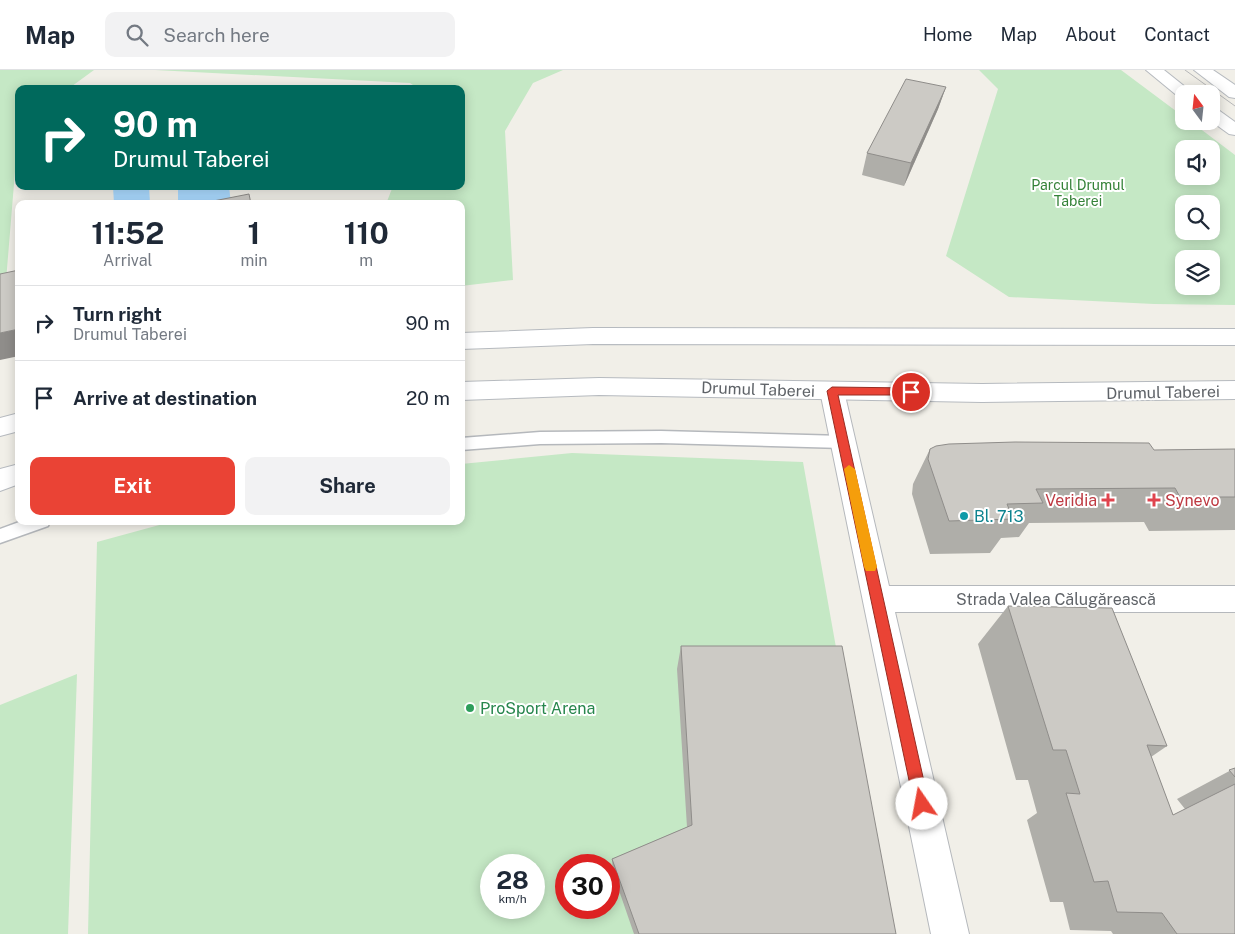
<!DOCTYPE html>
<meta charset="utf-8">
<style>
:root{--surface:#fff;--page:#f2f2f3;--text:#1f2937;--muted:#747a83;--line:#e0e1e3;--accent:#ea4335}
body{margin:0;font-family:"Public Sans",sans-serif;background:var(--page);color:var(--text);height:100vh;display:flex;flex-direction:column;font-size:19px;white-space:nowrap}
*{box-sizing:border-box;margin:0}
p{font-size:16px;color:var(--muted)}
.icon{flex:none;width:28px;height:28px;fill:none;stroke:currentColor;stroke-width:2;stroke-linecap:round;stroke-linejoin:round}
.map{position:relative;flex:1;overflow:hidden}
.sheet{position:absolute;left:15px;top:130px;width:450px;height:325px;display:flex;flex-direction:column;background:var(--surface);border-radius:10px;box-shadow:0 2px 12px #0003}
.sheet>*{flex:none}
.guide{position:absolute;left:15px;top:15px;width:450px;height:105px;border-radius:10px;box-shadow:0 2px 12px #0003;background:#00695c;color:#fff;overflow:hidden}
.needle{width:32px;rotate:345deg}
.controls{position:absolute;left:1175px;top:15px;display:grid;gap:10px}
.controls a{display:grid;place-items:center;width:45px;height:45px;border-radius:10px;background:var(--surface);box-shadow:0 2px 12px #0003;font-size:25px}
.speed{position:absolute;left:480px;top:784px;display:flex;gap:10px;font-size:25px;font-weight:700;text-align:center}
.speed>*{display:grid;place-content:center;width:65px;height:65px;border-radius:50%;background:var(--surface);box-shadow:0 2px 12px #0003;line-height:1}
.speed small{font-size:12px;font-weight:400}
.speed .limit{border:8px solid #d22;background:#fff;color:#111}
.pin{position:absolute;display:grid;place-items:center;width:42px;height:42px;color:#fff;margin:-21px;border:2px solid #fff;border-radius:50%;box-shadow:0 1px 5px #0007}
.me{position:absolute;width:55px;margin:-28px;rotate:348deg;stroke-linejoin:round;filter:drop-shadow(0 0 4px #0008)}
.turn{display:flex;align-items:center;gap:18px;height:105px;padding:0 15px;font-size:22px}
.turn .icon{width:65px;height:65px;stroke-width:2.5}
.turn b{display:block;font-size:35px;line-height:42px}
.eta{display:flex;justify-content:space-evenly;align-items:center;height:85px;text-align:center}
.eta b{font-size:30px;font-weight:700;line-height:35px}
.button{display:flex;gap:10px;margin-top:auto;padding:10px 15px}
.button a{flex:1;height:58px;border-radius:10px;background:var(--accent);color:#fff;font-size:20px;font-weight:700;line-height:58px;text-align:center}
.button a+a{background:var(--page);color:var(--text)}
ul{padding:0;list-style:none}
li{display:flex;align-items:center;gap:15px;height:75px;padding:0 15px;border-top:1px solid var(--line)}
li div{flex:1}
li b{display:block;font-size:19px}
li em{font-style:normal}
header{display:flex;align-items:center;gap:30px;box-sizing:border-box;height:70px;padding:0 25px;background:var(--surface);border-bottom:1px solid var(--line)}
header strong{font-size:24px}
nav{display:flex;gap:28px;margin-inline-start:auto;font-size:18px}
.search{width:350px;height:45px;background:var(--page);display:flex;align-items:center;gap:12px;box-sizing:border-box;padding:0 18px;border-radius:10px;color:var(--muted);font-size:19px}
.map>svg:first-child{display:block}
.green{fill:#c5e8c5;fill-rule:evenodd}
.water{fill:#aadaff}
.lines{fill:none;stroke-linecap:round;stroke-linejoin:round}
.service-casing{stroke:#b5b8bc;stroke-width:3}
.minor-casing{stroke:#b5b8bc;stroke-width:2}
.secondary-casing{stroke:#b6babf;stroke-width:2}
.service{fill:#fff;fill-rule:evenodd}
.minor{fill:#fff;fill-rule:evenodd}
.secondary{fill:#fff;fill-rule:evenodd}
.tram{stroke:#b6b7b8;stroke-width:1}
.wall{fill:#afaea9}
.shaded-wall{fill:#8f8d8a}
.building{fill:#cccac5;stroke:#8f8d8a}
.route{fill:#ea4335;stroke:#982c22}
.slow{fill:#f59e0b}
.health-dot{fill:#e0444e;stroke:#fff;stroke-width:2}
.culture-dot{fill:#0f9aa8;stroke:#fff;stroke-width:2}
.leisure-dot{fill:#2e9e5b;stroke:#fff;stroke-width:2}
.labels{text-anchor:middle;stroke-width:4;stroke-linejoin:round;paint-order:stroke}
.far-park-label{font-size:14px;fill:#348238;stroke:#fff}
.street-label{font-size:16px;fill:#5f6368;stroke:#fff}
.health-label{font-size:16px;fill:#be3a42;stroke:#fff;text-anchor:end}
.culture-label{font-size:16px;fill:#0d838f;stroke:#fff;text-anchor:start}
.leisure-label{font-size:16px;fill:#27864d;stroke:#fff;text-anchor:start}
</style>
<header>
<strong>Map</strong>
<div class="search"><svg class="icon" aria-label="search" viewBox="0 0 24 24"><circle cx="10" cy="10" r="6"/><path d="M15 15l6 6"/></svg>Search here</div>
<nav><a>Home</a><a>Map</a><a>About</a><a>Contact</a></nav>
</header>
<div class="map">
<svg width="1235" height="864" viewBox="0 0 1235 864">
<rect width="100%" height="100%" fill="#f1efe8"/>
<g class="green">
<polygon points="0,0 94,0 68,19 19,19 19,53 5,223 0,224"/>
<polygon points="155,0 563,0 533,13 505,61 513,210 461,216 461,134 386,134 393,116 461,116 461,19 419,19 410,13"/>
<path d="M 979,0 L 1121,0 L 1184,47 L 1184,51 L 1190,51 L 1235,85 L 1235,235 L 1154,234 L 1009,227 L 946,186 L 998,19 ZM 1184,79 L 1211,79 L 1211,106 L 1184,106 ZM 1184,134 L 1211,134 L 1211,161 L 1184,161 ZM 1184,189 L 1211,189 L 1211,216 L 1184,216 Z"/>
<path d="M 572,383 L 803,392 L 887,864 L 88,864 L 97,472 L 174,451 L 461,451 L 461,394 ZM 491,795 L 534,795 L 534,838 L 491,838 ZM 566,795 L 609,795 L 609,838 L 566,838 Z"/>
<polygon points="77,604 68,864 0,864 0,635"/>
</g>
<g class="water">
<polygon points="113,116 149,116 150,134 114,134"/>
<polygon points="178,116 229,116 231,134 178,134"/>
</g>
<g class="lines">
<g class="service-casing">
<g id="service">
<polygon points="661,361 843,366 848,368 851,372 848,376 843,378 661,373 540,374 461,380 461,368 540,362"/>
<polygon points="22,451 50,451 48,456 0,473 0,459"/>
</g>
</g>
<g class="minor-casing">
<polygon id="minor" points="832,312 841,315 844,321 889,516 1235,516 1235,542 895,542 969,864 931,864 820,321 823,315"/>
</g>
<g class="secondary-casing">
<g id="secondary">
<polygon points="1146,0 1164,0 1194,24 1184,24 1184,29 1180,28"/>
<polygon points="1194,0 1213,0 1235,15 1235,28 1229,27"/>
<polygon points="1211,38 1217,39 1235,52 1235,65 1229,64 1211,51"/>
<polygon points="593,258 1235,259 1235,275 593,274 461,279 461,263"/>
<polygon points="599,308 982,314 1235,311 1235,329 982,332 599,325 461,330 461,312"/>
<polygon points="19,343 19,361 0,366 0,348"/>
<polygon points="19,394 19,414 0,421 0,399"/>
</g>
</g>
<use href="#service" class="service"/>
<use href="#minor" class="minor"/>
<use href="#secondary" class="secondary"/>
<polyline class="tram" points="1185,0 1235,36"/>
</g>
<g class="wall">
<polygon points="946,17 938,39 904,116 862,105 867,83"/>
<polygon points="930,379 1154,380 1235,379 1235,460 1149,461 1144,452 1029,453 1019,467 1001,468 990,483 930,484 912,424 913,414"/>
<polygon points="1008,536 1167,676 1151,687 1173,745 1185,739 1177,729 1235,698 1235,864 1113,864 1111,861 1070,860 1063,832 1050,832 1027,750 1037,743 1028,710 1016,710 978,574"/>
<polygon points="681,576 896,864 634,864 613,803 612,789 687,757 677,599"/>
</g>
<g class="shaded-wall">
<polygon points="946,17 938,39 904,116 911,93"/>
<polygon points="19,259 19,286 0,290 0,263"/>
</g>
<g class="building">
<polygon points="906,9 946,17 911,93 867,83"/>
<polygon points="249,124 251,134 198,134"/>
<polygon points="19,200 19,259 0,263 0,204"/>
<polygon points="1015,372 1149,373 1154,380 1235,379 1235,427 1180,427 1175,418 1036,419 1043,433 1007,434 1013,449 949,451 928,389 930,379 936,376 949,374"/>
<polygon points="1008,536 1112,538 1167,676 1147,675 1173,745 1235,714 1235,864 1177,864 1162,843 1117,842 1108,811 1094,812 1066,723 1080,724 1066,680 1053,680"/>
<polygon points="681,576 842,576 896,864 639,864 612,789 692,755"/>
<polygon points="1235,698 1235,707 1229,700"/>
</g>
<polygon class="route" points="832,317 911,318 916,322 911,325 838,325 929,734 927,739 922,741 917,739 914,734 827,321"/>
<polygon class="slow" points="849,395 855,399 877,497 875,501 866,501 864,497 844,399"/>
<g class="health-dot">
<path d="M1105.5 422.5h5v5h5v5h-5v5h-5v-5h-5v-5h5z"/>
<path d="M1151.5 422.5h5v5h5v5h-5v5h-5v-5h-5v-5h5z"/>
</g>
<circle class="culture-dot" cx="964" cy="446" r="5"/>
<circle class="leisure-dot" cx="470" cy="638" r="5"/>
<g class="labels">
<g class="far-park-label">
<text x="1078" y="120">Parcul Drumul<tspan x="1078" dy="16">Taberei</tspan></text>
</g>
<g class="street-label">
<text transform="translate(758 319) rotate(2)" y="6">Drumul Taberei</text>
<text transform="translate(1163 322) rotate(-1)" y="6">Drumul Taberei</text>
<text x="1056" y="535">Strada Valea Călugărească</text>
</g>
<g class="health-label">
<text x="1097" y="436">Veridia</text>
<text x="1165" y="436" text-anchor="start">Synevo</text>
</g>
<g class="culture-label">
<text x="974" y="452">Bl. 713</text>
</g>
<g class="leisure-label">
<text x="480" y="644">ProSport Arena</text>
</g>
</g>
</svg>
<div class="controls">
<a><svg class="needle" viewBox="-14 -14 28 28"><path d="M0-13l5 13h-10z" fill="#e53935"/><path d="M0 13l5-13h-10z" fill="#747a83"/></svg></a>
<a><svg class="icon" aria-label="sound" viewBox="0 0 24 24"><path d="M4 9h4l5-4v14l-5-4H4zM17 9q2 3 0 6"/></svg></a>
<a><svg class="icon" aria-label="search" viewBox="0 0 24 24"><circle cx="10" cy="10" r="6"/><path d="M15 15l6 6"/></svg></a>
<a><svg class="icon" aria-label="layers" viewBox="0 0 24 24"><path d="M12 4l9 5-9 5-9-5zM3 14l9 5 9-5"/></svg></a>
</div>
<div class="speed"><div>28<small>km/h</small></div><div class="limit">30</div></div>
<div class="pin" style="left:911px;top:322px;background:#d93025"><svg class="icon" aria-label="arrive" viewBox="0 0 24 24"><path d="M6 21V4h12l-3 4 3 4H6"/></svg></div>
<svg class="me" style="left:922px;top:734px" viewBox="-20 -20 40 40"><circle r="19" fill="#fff"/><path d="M0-13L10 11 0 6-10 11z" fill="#ea4335"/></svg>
<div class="guide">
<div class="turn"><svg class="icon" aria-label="right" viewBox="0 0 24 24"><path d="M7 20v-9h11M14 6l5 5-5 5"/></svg><div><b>90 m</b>Drumul Taberei</div></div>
</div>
<section class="sheet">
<div class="eta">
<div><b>11:52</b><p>Arrival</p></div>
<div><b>1</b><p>min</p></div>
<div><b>110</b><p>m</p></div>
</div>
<ul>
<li><svg class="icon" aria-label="right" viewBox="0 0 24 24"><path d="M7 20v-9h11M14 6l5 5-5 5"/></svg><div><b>Turn right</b><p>Drumul Taberei</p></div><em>90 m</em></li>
<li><svg class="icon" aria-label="arrive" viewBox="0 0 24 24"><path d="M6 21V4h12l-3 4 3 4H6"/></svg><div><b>Arrive at destination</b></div><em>20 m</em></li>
</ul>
<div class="button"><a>Exit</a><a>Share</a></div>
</section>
</div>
